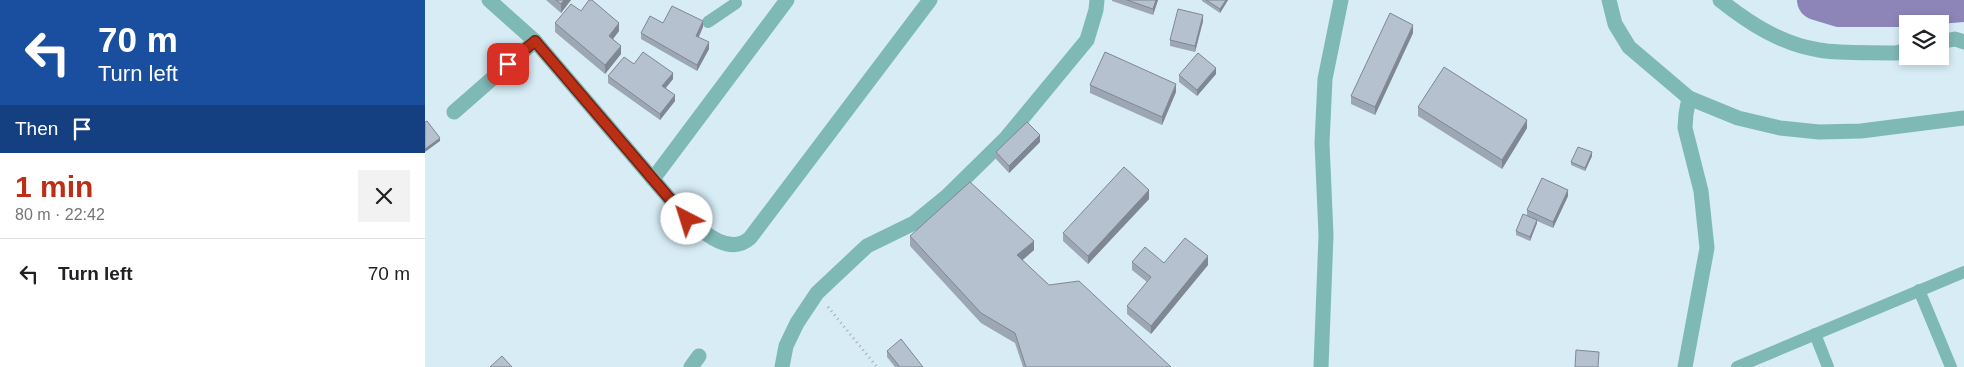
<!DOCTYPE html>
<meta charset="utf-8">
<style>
:root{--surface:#fff;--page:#f2f2f2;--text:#202124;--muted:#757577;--line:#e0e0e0;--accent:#ba2f15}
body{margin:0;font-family:Arial,sans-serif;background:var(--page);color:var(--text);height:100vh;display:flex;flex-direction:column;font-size:19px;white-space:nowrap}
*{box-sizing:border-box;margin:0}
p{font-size:16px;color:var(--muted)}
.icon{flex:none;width:28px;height:28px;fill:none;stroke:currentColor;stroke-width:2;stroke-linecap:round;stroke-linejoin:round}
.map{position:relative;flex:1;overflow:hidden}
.drawer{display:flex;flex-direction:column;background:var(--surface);width:425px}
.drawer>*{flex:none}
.top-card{background:#1a4fa0;color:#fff;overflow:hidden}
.tools{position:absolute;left:1474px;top:15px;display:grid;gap:10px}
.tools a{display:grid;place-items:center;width:50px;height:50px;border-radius:0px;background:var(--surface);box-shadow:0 2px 8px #0003;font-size:25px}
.pin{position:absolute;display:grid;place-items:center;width:42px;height:42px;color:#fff;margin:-21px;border-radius:10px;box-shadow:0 2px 8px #0006}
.me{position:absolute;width:55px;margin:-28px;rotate:320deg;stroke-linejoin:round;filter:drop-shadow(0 0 4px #0008)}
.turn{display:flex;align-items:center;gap:18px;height:105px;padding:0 15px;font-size:22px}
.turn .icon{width:65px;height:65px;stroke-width:2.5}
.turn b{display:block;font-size:35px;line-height:42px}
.then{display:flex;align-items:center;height:48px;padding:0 15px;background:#0003;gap:10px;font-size:19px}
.round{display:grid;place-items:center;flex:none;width:52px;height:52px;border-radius:0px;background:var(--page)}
.head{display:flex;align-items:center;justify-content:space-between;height:85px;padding:0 15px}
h1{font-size:30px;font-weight:600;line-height:38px;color:var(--accent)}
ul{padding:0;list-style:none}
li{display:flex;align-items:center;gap:15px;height:70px;padding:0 15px;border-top:1px solid var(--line)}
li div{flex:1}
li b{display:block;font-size:19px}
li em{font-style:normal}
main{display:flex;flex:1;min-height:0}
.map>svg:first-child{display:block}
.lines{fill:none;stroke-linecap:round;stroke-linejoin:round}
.river{stroke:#8d85b8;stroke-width:40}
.path{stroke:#9eafb6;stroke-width:3;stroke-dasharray:1 4;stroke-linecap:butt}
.service{stroke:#7fb9b5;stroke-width:12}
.minor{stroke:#7fb9b5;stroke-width:15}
.wall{fill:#9da6b3}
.shaded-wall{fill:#7f8792}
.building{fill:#b6c1d0;stroke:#7f8792}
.route-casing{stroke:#791f0e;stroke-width:12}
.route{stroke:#ba2f15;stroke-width:9}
</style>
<main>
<section class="drawer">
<div class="top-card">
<div class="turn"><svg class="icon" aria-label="left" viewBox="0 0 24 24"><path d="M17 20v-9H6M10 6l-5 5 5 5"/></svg><div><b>70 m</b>Turn left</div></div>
<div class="then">Then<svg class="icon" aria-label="arrive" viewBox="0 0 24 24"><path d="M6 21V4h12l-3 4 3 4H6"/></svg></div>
</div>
<div class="head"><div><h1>1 min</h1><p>80 m · 22:42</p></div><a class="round"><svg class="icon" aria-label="close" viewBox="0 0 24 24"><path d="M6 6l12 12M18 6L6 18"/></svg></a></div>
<ul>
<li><svg class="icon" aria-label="left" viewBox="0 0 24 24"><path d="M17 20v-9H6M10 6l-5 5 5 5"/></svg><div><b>Turn left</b></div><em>70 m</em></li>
</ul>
</section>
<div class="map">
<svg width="1539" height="367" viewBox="0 0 1539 367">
<rect width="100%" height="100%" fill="#d7ecf5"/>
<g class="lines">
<polyline class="river" points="1392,0 1415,7 1475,7 1539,2"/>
<polyline class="path" points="403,307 452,367"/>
<g class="service">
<polyline points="283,22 311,3 310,0"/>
<polyline points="1494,290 1526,367"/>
<polyline points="1390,334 1403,367"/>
<polyline points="1312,367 1539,272"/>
</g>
<g class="minor">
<path d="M 64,0 L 110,41 L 262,219 C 279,233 305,256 325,238 L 505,0"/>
<polyline points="1184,0 1190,24 1204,47 1264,98 1313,118 1355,128 1394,132 1436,131 1539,118"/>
<path d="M 1295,0 C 1324,23 1356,44 1394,50 C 1417,54 1447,52 1471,53 L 1482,50"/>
<polyline points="1515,42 1530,39 1539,42"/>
<polyline points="29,112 110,41"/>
<polyline points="228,179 362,0"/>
<polyline points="266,367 274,356"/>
<polyline points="357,367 361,346 372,323 392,293 442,246 489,223 522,196 581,138 662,40 671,10 672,0"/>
<polyline points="896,367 901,235 897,143 900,79 916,0"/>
<polyline points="1260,367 1282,248 1276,191 1260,128 1261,114 1264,98"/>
</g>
</g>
<g class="wall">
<polygon points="121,0 146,0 136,13"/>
<polygon points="687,0 733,0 728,15 687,1"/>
<polygon points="777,0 803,0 795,13 777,1"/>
<polygon points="156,11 194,31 188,39 196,54 180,74 130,32 130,23"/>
<polygon points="778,21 770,52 745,46 745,40"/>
<polygon points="278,27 274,37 284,49 272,71 216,39 216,33"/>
<polygon points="988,33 950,115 926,104 926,96"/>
<polygon points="791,74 772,96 754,82 754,75"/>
<polygon points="183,76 248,79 241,88 250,101 235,120 183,83"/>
<polygon points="665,85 751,92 737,125 665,93"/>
<polygon points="993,107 1102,128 1077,169 993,116"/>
<polygon points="615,142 584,173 571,159 571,152"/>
<polygon points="1167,156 1160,171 1146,165 1146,162"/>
<polygon points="1143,196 1128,228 1112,221 1112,223 1105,241 1091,235 1091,231 1102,216 1102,210"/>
<polygon points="724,199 663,264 638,241 638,233"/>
<polygon points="485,236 609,250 597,260 624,285 746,367 598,367 590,343 556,323 485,246"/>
<polygon points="707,262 739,263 783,265 726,334 702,314 702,306 722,282 707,270"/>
<polygon points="462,351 498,367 470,367 462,357"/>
</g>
<g class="shaded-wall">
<polygon points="139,0 146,0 136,13 136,4"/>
<polygon points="731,0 733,0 728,15 728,9"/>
<polygon points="801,0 803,0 795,13 795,9"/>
<polygon points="778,15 778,21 770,52 770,46"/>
<polygon points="278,21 278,27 271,42 271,36"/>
<polygon points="194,23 194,31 184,44 184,36"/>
<polygon points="988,25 988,33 950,115 950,107"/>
<polygon points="284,42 284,49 272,71 272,65"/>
<polygon points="196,46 196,54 180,74 180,65"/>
<polygon points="791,68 791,74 772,96 772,90"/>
<polygon points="248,73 248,79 237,92 237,86"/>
<polygon points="751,84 751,92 737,125 737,117"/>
<polygon points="250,95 250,101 235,120 235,114"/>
<polygon points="1102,120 1102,128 1077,169 1077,160"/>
<polygon points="615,135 615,142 584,173 584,166"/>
<polygon points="15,138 15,141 0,152 0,149"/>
<polygon points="1167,152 1167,156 1160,171 1160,168"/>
<polygon points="724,190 724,199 663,264 663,256"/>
<polygon points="1143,190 1143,196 1128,228 1128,222"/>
<polygon points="1112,220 1112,223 1105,241 1105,237"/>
<polygon points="609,241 609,250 592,265 592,255"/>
<polygon points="783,256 783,265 726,334 726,326"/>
</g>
<g class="building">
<polygon points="131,0 139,0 136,4"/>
<polygon points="164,0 167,0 194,23 184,36 196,46 180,65 130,23 146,4 156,11"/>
<polygon points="702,0 731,0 728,9"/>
<polygon points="781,0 801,0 795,9"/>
<polygon points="247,6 278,21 271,36 284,42 272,65 216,33 225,16 238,23"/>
<polygon points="753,9 778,15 770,46 745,40"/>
<polygon points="965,13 988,25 950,107 926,96"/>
<polygon points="218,52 248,73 237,86 250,95 235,114 183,76 199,57 209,64"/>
<polygon points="680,52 751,84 737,117 665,85"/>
<polygon points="773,53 791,68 772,90 754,75"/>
<polygon points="1019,67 1102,120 1077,160 993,107"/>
<polygon points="2,121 15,138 0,149 0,122"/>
<polygon points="602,122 615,135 584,166 571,152"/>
<polygon points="1153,147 1167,152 1160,168 1146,162"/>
<polygon points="699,167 724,190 663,256 638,233"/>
<polygon points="1117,178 1143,190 1128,222 1102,210"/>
<polygon points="545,182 609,241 592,255 624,285 654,281 746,367 601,367 590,333 556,313 485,236"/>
<polygon points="1098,214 1112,220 1105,237 1091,231"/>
<polygon points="760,238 783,256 726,326 702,306 726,277 707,262 720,247 739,263"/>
<polygon points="476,339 498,367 475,367 462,351"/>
<polygon points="1151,350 1174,352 1173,367 1150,367"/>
<polygon points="77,356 87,367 65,367"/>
</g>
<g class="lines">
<g class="route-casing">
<polyline id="route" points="83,64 110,41 262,219"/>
</g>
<use href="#route" class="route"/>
</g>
</svg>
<div class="tools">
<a><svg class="icon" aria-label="layers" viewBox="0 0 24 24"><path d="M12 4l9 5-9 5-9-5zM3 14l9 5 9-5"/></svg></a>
</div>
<div class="pin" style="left:83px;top:64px;background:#d93025"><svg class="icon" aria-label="arrive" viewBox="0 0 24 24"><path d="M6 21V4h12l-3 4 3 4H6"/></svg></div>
<svg class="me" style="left:262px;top:219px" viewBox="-20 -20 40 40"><circle r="19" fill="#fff"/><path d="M0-13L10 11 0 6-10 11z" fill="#ba2f15"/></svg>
</div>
</main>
